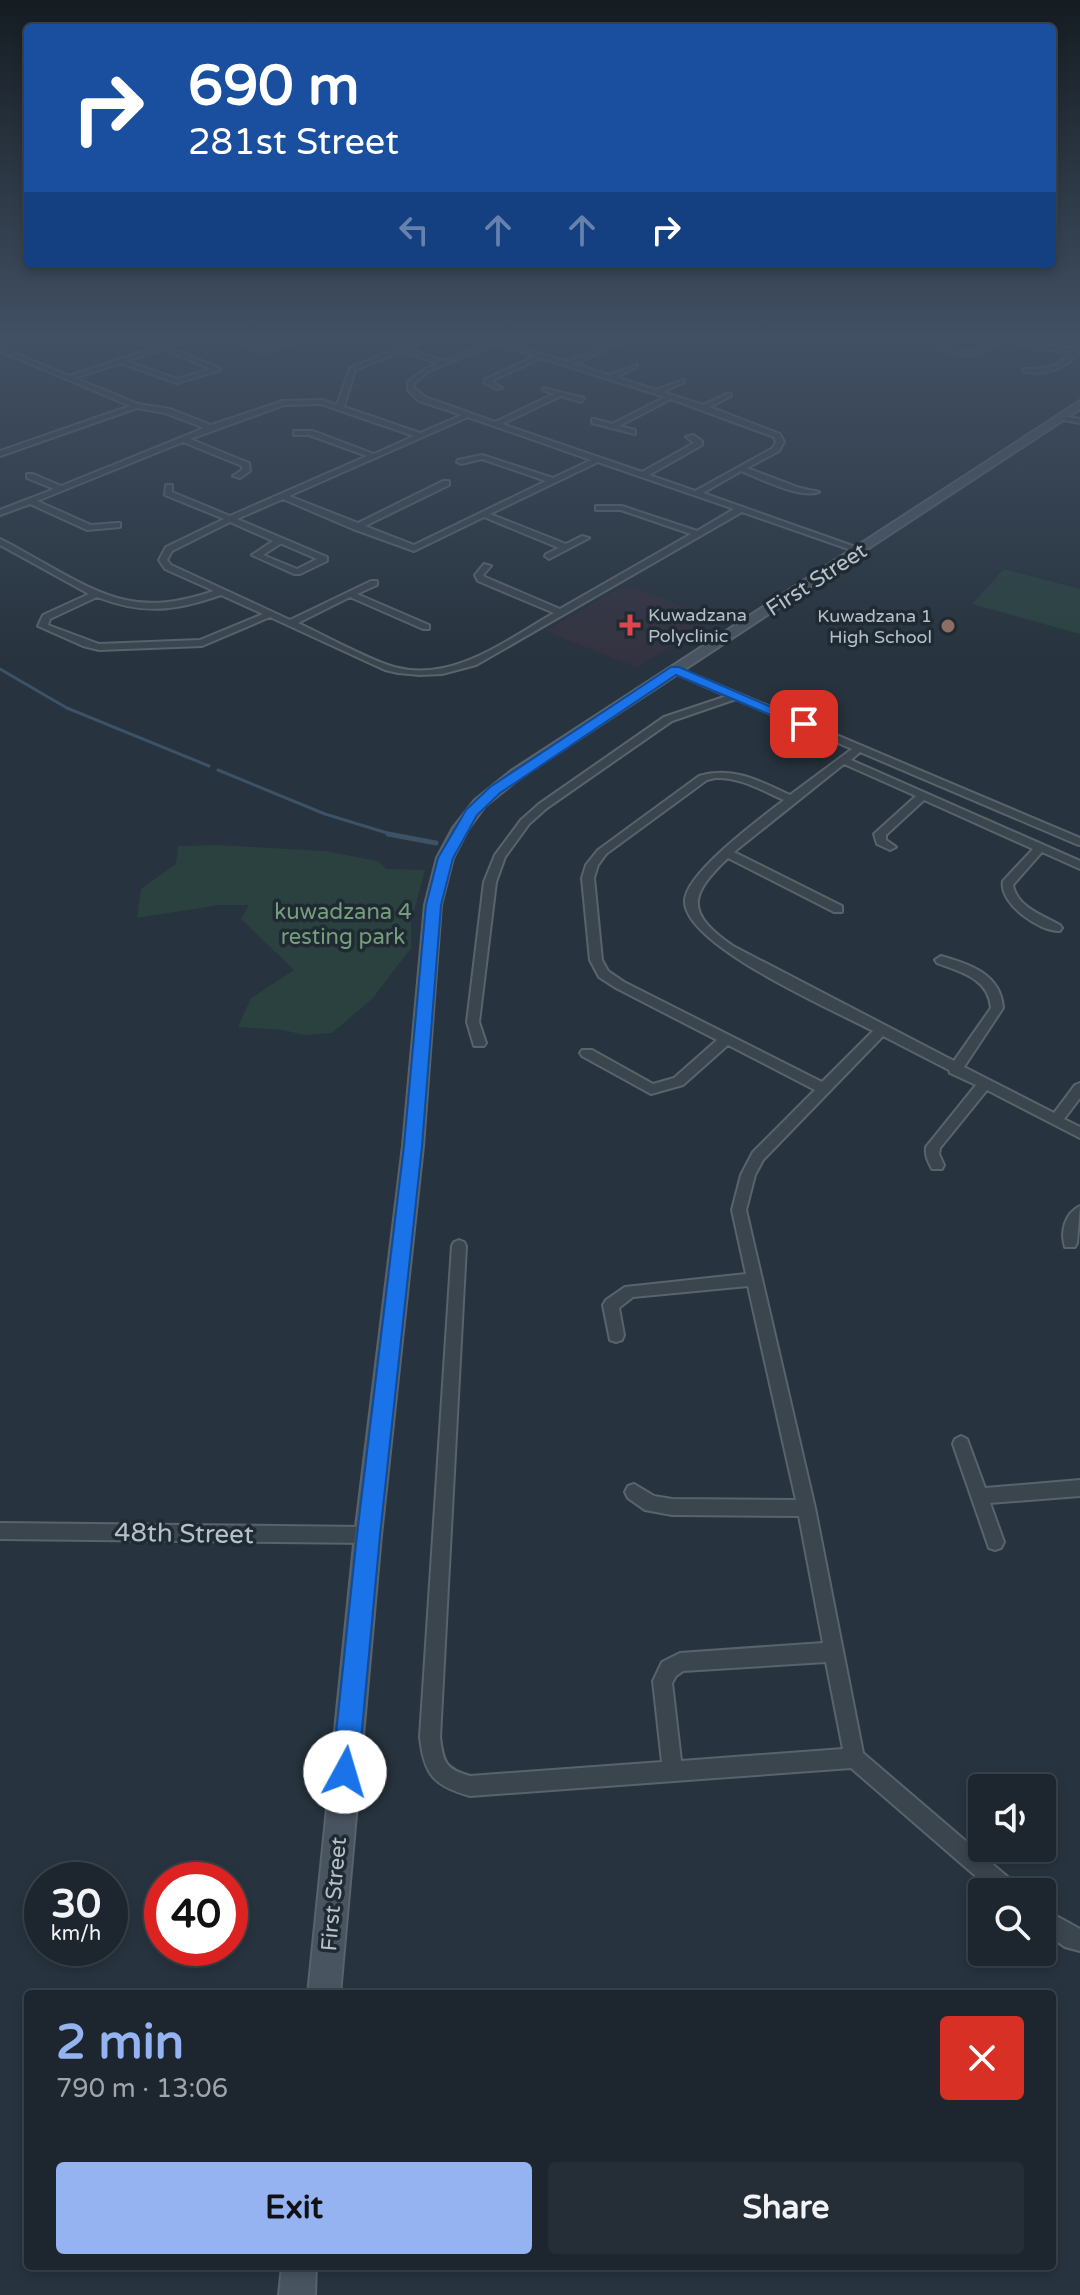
<!DOCTYPE html>
<meta charset="utf-8">
<style>
:root{--surface:#1d262e;--page:#252e36;--text:#f1f3f6;--muted:#a0a5aa;--line:#3b434a;--accent:#95b2f1}
body{margin:0;font-family:"Varela Round",sans-serif;background:var(--page);color:var(--text);height:100vh;display:flex;flex-direction:column;font-size:30px;white-space:nowrap}
*{box-sizing:border-box;margin:0}
p{font-size:26px;color:var(--muted)}
.icon{flex:none;width:44px;height:44px;fill:none;stroke:currentColor;stroke-width:2;stroke-linecap:round;stroke-linejoin:round}
.map{position:relative;flex:1;overflow:hidden}
.drawer{position:absolute;left:24px;top:1990px;width:1032px;height:280px;display:flex;flex-direction:column;background:var(--surface);border-radius:8px;box-shadow:0 4px 12px #0003,0 0 0 2px var(--line)}
.drawer>*{flex:none}
.top-card{position:absolute;left:24px;top:24px;width:1032px;height:244px;border-radius:8px;box-shadow:0 4px 12px #0003,0 0 0 2px var(--line);background:#1a4fa0;color:#fff;overflow:hidden}
.buttons{position:absolute;left:968px;top:1774px;display:grid;gap:16px}
.buttons a{display:grid;place-items:center;width:88px;height:88px;border-radius:8px;background:var(--surface);box-shadow:0 4px 12px #0003,0 0 0 2px var(--line);font-size:40px}
.speed{position:absolute;left:24px;top:1862px;display:flex;gap:16px;font-size:40px;font-weight:700;text-align:center}
.speed>*{display:grid;place-content:center;width:104px;height:104px;border-radius:50%;background:var(--surface);box-shadow:0 4px 12px #0003,0 0 0 2px var(--line);line-height:1}
.speed small{font-size:20px;font-weight:400}
.speed .limit{border:12px solid #d22;background:#fff;color:#111}
.pin{position:absolute;display:grid;place-items:center;width:68px;height:68px;color:#fff;margin:-34px;border-radius:16px;box-shadow:0 4px 12px #0006}
.me{position:absolute;width:88px;margin:-44px;rotate:6deg;stroke-linejoin:round;filter:drop-shadow(0 0 6px #0008)}
.turn{display:flex;align-items:center;gap:28px;height:168px;padding:0 32px;font-size:36px}
.turn .icon{width:104px;height:104px;stroke-width:2.5}
.turn b{display:block;font-size:56px;line-height:68px}
.lanes{display:flex;align-items:center;height:76px;padding:0 32px;background:#0003;justify-content:center;gap:40px;direction:ltr}
.lanes .off{opacity:.35}
.round{display:grid;place-items:center;flex:none;width:84px;height:84px;border-radius:8px;background:var(--page)}
.head{display:flex;align-items:center;justify-content:space-between;height:136px;padding:0 32px}
h1{font-size:48px;font-weight:800;line-height:60px;color:var(--accent)}
.primary-button{display:flex;gap:16px;margin-top:auto;padding:16px 32px}
.primary-button a{flex:1;height:92px;border-radius:8px;background:var(--accent);color:#111;font-size:32px;font-weight:800;line-height:92px;text-align:center}
.primary-button a+a{background:var(--page);color:var(--text)}
.map>svg:first-child{display:block}
.medical{fill:#333240}
.green{fill:#2a4140}
.lines{fill:none;stroke-linecap:round;stroke-linejoin:round}
.stream-far1{stroke:#3d5266;stroke-width:3}
.stream{stroke:#3d5266;stroke-width:5}
.street-casing{stroke:#58636c;stroke-width:4}
.secondary-casing{stroke:#58636c;stroke-width:4}
.street{fill:#3b454e;fill-rule:evenodd}
.secondary{fill:#495461;fill-rule:evenodd}
.route{fill:#1a73e8;stroke:#114b97;stroke-width:2}
.health-dot{fill:#e0444e;stroke:#1f2a33;stroke-width:3}
.education-dot{fill:#8d6e63;stroke:#1f2a33;stroke-width:3}
.labels{text-anchor:middle;stroke-width:7;stroke-linejoin:round;paint-order:stroke}
.far-poi-label{font-size:18px;fill:#b7c0c9;stroke:#1f2a33;text-anchor:start}
.street-label{font-size:22px;fill:#b7c0c9;stroke:#1f2a33}
.park-label{font-size:22px;fill:#769d7c;stroke:#1f2a33}
.near-street-label{font-size:26px;fill:#b7c0c9;stroke:#1f2a33}
</style>
<div class="map">
<svg width="1080" height="2295" viewBox="0 0 1080 2295">
<rect width="100%" height="100%" fill="#27333e"/>
<polygon class="medical" points="635,588 715,619 637,668 545,631 618,589"/>
<g class="green">
<polygon points="1004,569 1080,589 1080,634 972,604"/>
<polygon points="219,845 325,851 378,861 386,869 425,870 411,922 411,948 373,998 332,1033 304,1035 283,1030 238,1027 251,998 294,970 241,919 249,905 220,905 137,918 141,889 176,864 178,846"/>
</g>
<g class="lines">
<g class="stream-far1">
<polyline points="0,669 67,708 209,766"/>
<polyline points="218,770 325,814 397,836"/>
</g>
<polyline class="stream" points="388,834 436,843"/>
<g class="street-casing">
<g id="street">
<polygon points="60,340 67,340 64,342"/>
<path d="M 178,340 L 187,340 L 169,347 L 220,368 L 220,370 L 177,383 L 120,363 L 75,378 L 138,404 L 170,409 L 211,425 L 283,401 L 322,400 L 337,405 L 350,368 L 419,340 L 427,340 L 407,349 L 444,361 L 496,340 L 504,340 L 502,342 L 568,362 L 618,340 L 626,340 L 575,364 L 609,375 L 637,365 L 637,367 L 616,377 L 656,390 L 684,380 L 684,382 L 663,392 L 703,405 L 727,394 L 731,394 L 731,396 L 710,407 L 780,434 L 784,442 L 779,451 L 747,468 L 800,488 L 819,492 C 800,499 761,479 741,471 L 703,493 L 864,550 L 857,552 L 742,512 L 476,665 L 442,674 L 420,675 L 398,673 L 385,670 L 270,617 L 202,646 L 99,650 L 83,646 L 38,626 L 43,615 L 89,594 L 0,545 L 0,539 C 15,546 29,555 44,563 C 107,599 141,616 214,591 L 165,569 L 159,560 L 166,547 L 224,519 L 165,495 L 166,485 L 172,485 L 172,492 L 230,516 L 367,456 L 309,435 L 294,435 L 294,431 L 313,431 L 374,454 L 414,436 L 321,404 L 284,405 L 190,439 L 249,463 L 250,471 L 240,478 L 233,476 L 242,470 L 242,466 L 183,442 L 37,501 L 91,525 L 117,523 L 120,523 L 120,527 L 87,530 L 30,504 L 0,515 L 0,510 L 54,489 L 27,478 L 27,474 L 33,474 L 61,486 L 204,428 L 165,413 L 137,408 L 0,456 L 0,451 L 130,406 L 0,351 L 0,347 L 69,376 ZM 496,344 L 535,356 L 484,380 L 484,382 L 496,389 L 502,388 L 491,381 L 541,358 L 665,397 L 612,424 L 595,419 L 592,419 L 592,423 L 635,434 L 635,430 L 619,426 L 671,399 L 774,437 L 776,442 L 773,448 L 695,491 L 649,475 L 702,445 L 702,441 L 693,435 L 686,437 L 694,443 L 642,472 L 502,424 L 561,396 L 581,402 L 584,398 L 543,388 L 543,390 L 554,394 L 495,422 L 425,397 L 414,388 L 413,384 L 429,371 ZM 163,349 L 211,369 L 177,379 L 126,361 ZM 401,352 L 438,363 L 425,369 L 408,382 L 408,390 L 419,401 L 462,415 L 420,433 L 344,407 L 355,370 ZM 468,417 L 591,460 L 553,478 L 482,455 L 458,460 L 457,462 L 461,464 L 482,459 L 546,481 L 414,545 L 365,526 L 449,485 L 449,481 L 443,481 L 358,523 L 289,496 ZM 598,462 L 734,509 L 697,531 L 622,506 L 596,506 L 596,510 L 621,510 L 691,534 L 560,609 L 485,577 L 483,575 L 491,566 L 484,564 L 475,575 L 478,581 L 554,613 C 506,640 453,683 394,667 C 365,658 326,636 298,623 L 350,597 L 423,629 L 429,629 L 429,625 L 357,594 L 377,585 L 377,581 L 371,581 L 290,620 L 171,565 L 167,560 L 172,551 L 230,522 L 273,541 L 252,555 L 294,574 L 300,574 L 327,561 L 327,557 L 237,519 L 283,499 L 353,529 L 414,551 L 484,517 L 559,548 L 546,554 L 545,556 L 549,559 L 589,538 L 582,536 L 566,544 L 490,514 ZM 280,544 L 282,544 L 317,559 L 297,569 L 263,555 ZM 221,595 L 263,614 L 200,640 L 99,644 L 48,625 L 50,619 L 97,597 C 143,615 175,611 221,595 Z"/>
<path d="M 229,340 C 241,339 250,346 262,347 C 275,349 289,339 302,340 L 264,352 Z"/>
<polygon points="996,340 1004,340 972,356 939,349 942,347 971,352"/>
<path d="M 1006,340 L 1016,340 L 1044,346 L 1080,347 L 1080,351 C 1065,369 1049,375 1025,372 L 1023,369 C 1044,369 1058,369 1072,351 L 1044,350 Z"/>
<polygon points="1058,415 1080,419 1080,423 1058,419"/>
<path d="M 672,668 L 678,668 L 1080,838 L 1080,845 L 1076,844 L 860,752 L 851,760 L 1080,861 L 1080,869 L 1042,852 L 1013,885 C 1017,907 1042,915 1060,925 L 1062,928 L 1060,931 C 1040,932 999,904 1003,881 L 1033,849 L 924,800 L 886,835 L 886,840 L 896,847 L 890,850 L 877,844 L 874,834 L 916,796 L 844,764 L 734,852 L 842,906 L 842,912 L 834,912 L 728,858 C 688,896 686,913 733,946 L 954,1061 L 991,1008 C 989,978 960,972 937,963 L 935,960 L 941,956 C 969,964 1001,974 1003,1008 L 964,1067 L 1054,1113 L 1075,1085 L 1080,1083 L 1080,1098 L 1064,1119 L 1080,1127 L 1080,1138 L 987,1090 L 940,1148 L 939,1154 L 944,1165 L 942,1169 L 932,1169 C 928,1161 925,1156 926,1147 L 976,1085 L 950,1073 L 949,1070 L 883,1036 L 763,1160 L 755,1175 L 746,1210 L 815,1508 L 863,1753 L 1017,1885 L 1020,1892 L 994,1892 L 851,1768 L 470,1796 C 434,1786 424,1775 420,1737 L 452,1246 L 454,1242 L 459,1240 L 464,1242 L 466,1246 L 440,1737 C 443,1762 445,1769 470,1776 L 662,1762 L 653,1681 L 662,1662 L 680,1653 L 823,1643 L 799,1516 L 672,1515 L 645,1510 L 628,1498 L 625,1492 L 628,1486 L 634,1484 L 654,1496 L 672,1499 L 796,1500 L 748,1286 L 633,1297 L 619,1308 L 624,1335 L 622,1340 L 616,1342 L 610,1340 L 603,1305 L 606,1300 L 625,1287 L 746,1274 L 732,1210 L 741,1175 L 753,1152 L 815,1090 L 728,1045 L 683,1085 L 651,1094 L 582,1056 L 580,1053 L 582,1050 L 592,1050 L 653,1084 L 674,1078 L 717,1040 L 616,988 L 599,977 L 590,960 L 582,878 L 586,865 L 598,850 L 699,776 C 733,766 760,781 790,795 L 852,749 L 736,699 L 672,721 L 547,808 L 529,824 L 505,857 L 496,882 L 479,1022 L 486,1043 L 484,1046 L 474,1046 L 467,1022 L 484,882 L 495,855 L 521,820 L 539,804 L 664,717 L 727,696 L 672,672 ZM 715,778 C 740,777 761,790 784,800 C 761,818 687,872 685,900 C 682,945 836,1011 873,1031 L 822,1082 L 624,982 L 608,971 L 602,960 L 594,878 L 598,865 L 606,854 L 707,780 ZM 826,1662 L 843,1749 L 681,1761 L 672,1683 L 676,1676 L 683,1671 Z"/>
<path d="M 1080,1206 L 1077,1243 L 1075,1247 L 1065,1247 C 1060,1232 1065,1213 1080,1206 Z"/>
<polygon points="961,1436 967,1439 985,1488 1080,1480 1080,1496 990,1503 1004,1542 1001,1548 995,1550 989,1548 953,1444 955,1439"/>
<polygon points="0,1523 368,1527 374,1529 377,1535 374,1541 368,1543 0,1539"/>
<polygon points="1042,1908 1080,1929 1080,1951 1065,1947 1042,1931"/>
</g>
</g>
<g class="secondary-casing">
<g id="secondary">
<polygon points="1080,401 1080,409 521,777 485,806 468,829 453,858 441,905 423,1146 381,1535 340,1994 308,1994 355,1535 403,1146 425,905 437,858 453,828 475,800 511,771"/>
<polygon points="282,2266 316,2266 315,2295 279,2295"/>
</g>
</g>
<use href="#street" class="street"/>
<use href="#secondary" class="secondary"/>
</g>
<linearGradient id="sky" x2="0" y2="1"><stop stop-color="#151c22"/><stop offset="0.51" stop-color="#415063"/><stop offset="1" stop-color="#415063" stop-opacity="0"/></linearGradient>
<rect width="1080" height="661" fill="url(#sky)"/>
<polygon class="route" points="671,667 679,667 810,724 799,727 676,675 500,793 477,815 453,858 441,905 422,1146 380,1535 358,1772 354,1781 345,1785 336,1781 332,1772 357,1535 404,1146 426,905 438,858 466,810 490,787"/>
<path class="health-dot" d="M626 613h8v8h8v8h-8v8h-8v-8h-8v-8h8z"/>
<circle class="education-dot" cx="948" cy="626" r="8"/>
<g class="labels">
<g class="far-poi-label">
<text x="648" y="621">Kuwadzana<tspan x="648" dy="21">Polyclinic</tspan></text>
<text x="932" y="622" text-anchor="end">Kuwadzana 1<tspan x="932" dy="21">High School</tspan></text>
</g>
<g class="street-label">
<text transform="translate(816 579) rotate(-33)" y="8">First Street</text>
<text transform="translate(333 1894) rotate(-85)" y="8">First Street</text>
</g>
<g class="park-label">
<text x="343" y="919">kuwadzana 4<tspan x="343" dy="25">resting park</tspan></text>
</g>
<g class="near-street-label">
<text transform="translate(184 1533) rotate(1)" y="9">48th Street</text>
</g>
</g>
</svg>
<div class="buttons">
<a><svg class="icon" aria-label="sound" viewBox="0 0 24 24"><path d="M4 9h4l5-4v14l-5-4H4zM17 9q2 3 0 6"/></svg></a>
<a><svg class="icon" aria-label="search" viewBox="0 0 24 24"><circle cx="10" cy="10" r="6"/><path d="M15 15l6 6"/></svg></a>
</div>
<div class="speed"><div>30<small>km/h</small></div><div class="limit">40</div></div>
<div class="pin" style="left:804px;top:724px;background:#d93025"><svg class="icon" aria-label="arrive" viewBox="0 0 24 24"><path d="M6 21V4h12l-3 4 3 4H6"/></svg></div>
<svg class="me" style="left:345px;top:1772px" viewBox="-20 -20 40 40"><circle r="19" fill="#fff"/><path d="M0-13L10 11 0 6-10 11z" fill="#1a73e8"/></svg>
<div class="top-card">
<div class="turn"><svg class="icon" aria-label="right" viewBox="0 0 24 24"><path d="M7 20v-9h11M14 6l5 5-5 5"/></svg><div><b>690 m</b>281st Street</div></div>
<div class="lanes"><svg class="icon off" aria-label="left" viewBox="0 0 24 24"><path d="M17 20v-9H6M10 6l-5 5 5 5"/></svg><svg class="icon off" aria-label="ahead" viewBox="0 0 24 24"><path d="M12 20V5M6 11l6-6 6 6"/></svg><svg class="icon off" aria-label="ahead" viewBox="0 0 24 24"><path d="M12 20V5M6 11l6-6 6 6"/></svg><svg class="icon" aria-label="right" viewBox="0 0 24 24"><path d="M7 20v-9h11M14 6l5 5-5 5"/></svg></div>
</div>
<section class="drawer">
<div class="head"><div><h1>2 min</h1><p>790 m · 13:06</p></div><a class="round" style="background:#d93025;color:#fff"><svg class="icon" aria-label="close" viewBox="0 0 24 24"><path d="M6 6l12 12M18 6L6 18"/></svg></a></div>
<div class="primary-button"><a>Exit</a><a>Share</a></div>
</section>
</div>
